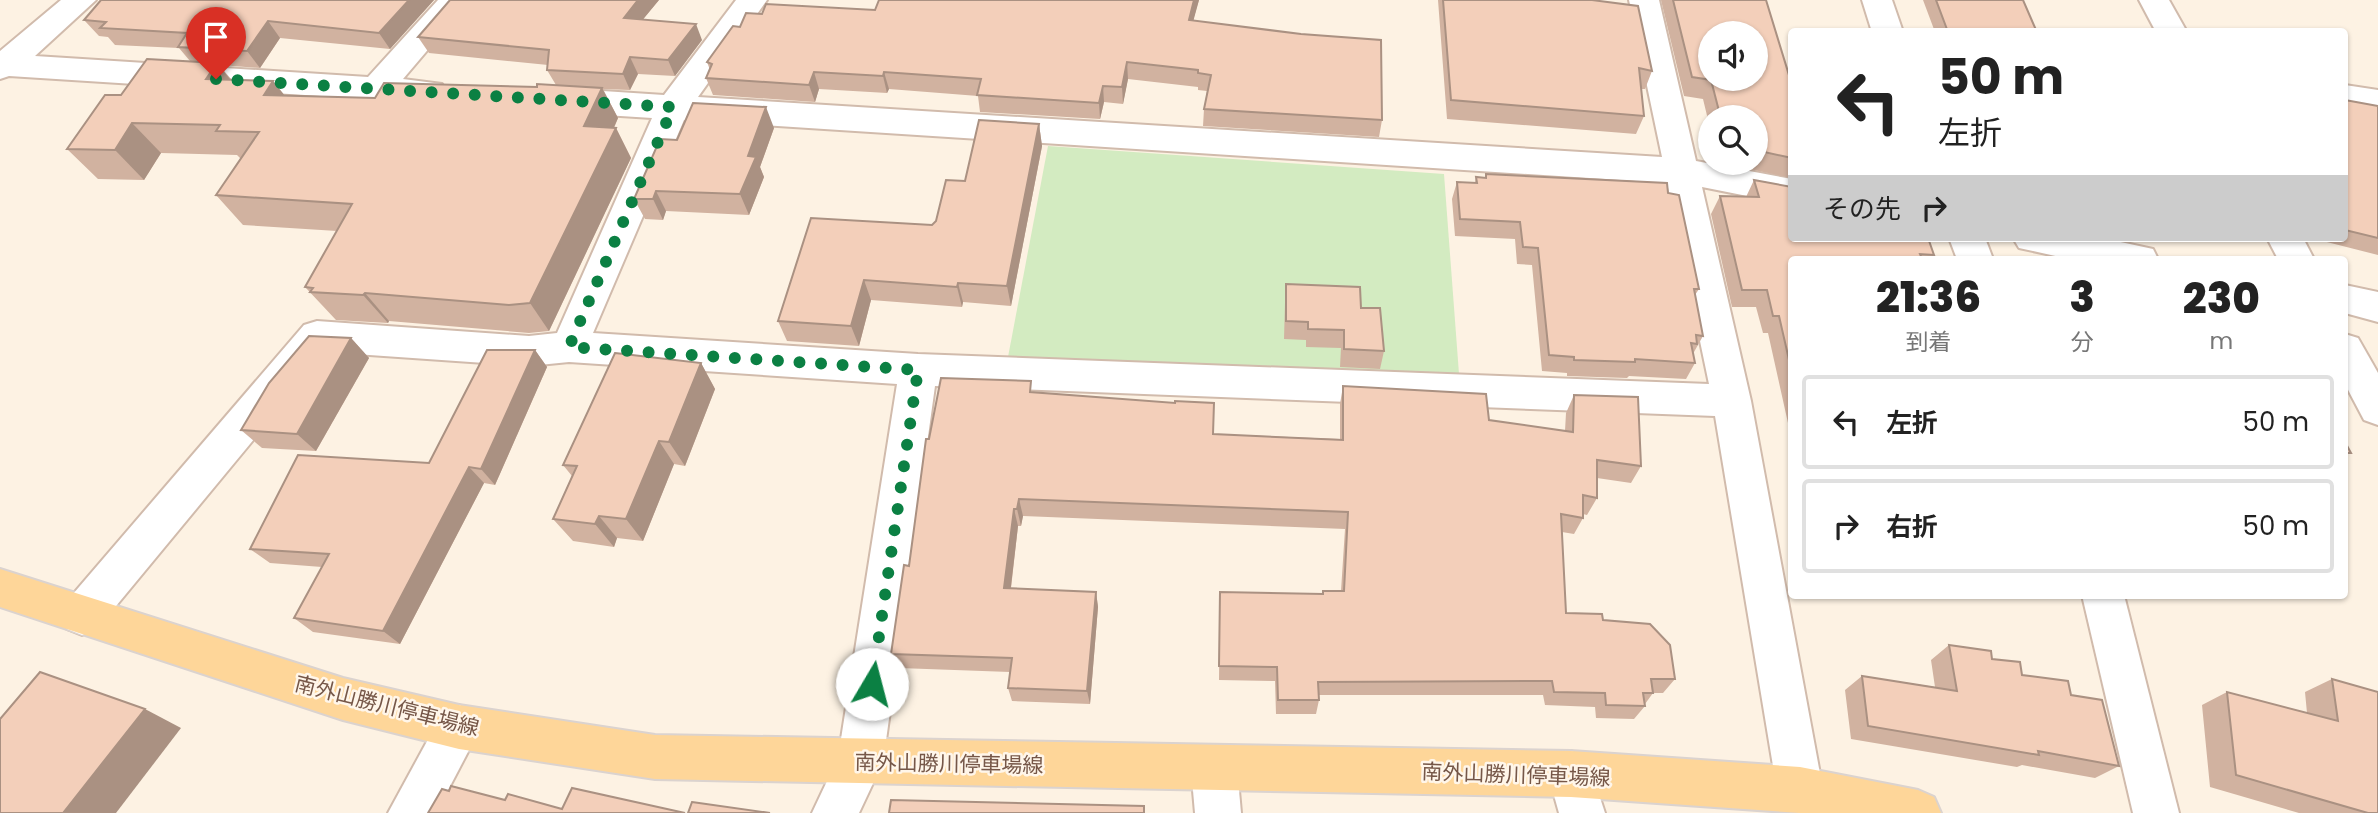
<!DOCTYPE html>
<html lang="ja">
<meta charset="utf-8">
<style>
:root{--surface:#fff;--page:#f2f2f2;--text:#222;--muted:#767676;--line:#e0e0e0}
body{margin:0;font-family:Poppins,"Noto Sans JP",sans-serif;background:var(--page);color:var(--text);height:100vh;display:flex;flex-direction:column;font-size:26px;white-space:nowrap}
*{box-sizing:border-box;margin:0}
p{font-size:23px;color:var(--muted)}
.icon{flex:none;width:38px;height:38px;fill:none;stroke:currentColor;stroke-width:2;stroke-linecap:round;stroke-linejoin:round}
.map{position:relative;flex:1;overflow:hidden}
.sheet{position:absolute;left:1788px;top:256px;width:560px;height:343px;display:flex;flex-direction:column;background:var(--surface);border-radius:7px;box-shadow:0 2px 5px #0004}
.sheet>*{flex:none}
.banner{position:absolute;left:1788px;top:28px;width:560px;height:214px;border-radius:7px;box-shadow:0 2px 5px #0004;background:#fff;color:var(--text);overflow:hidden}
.tools{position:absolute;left:1698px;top:21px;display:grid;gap:14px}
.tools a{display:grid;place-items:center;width:70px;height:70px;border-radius:50%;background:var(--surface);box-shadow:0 2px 5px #0004;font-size:35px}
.pin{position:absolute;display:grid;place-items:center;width:60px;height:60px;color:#fff;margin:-72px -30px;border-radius:50% 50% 50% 0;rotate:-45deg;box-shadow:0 0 7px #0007}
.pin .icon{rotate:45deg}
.me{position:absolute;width:77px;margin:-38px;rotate:8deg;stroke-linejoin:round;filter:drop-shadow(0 0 5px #0008)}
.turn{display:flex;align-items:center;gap:24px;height:147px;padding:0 35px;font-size:32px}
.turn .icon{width:91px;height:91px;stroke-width:2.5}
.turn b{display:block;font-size:49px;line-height:60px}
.then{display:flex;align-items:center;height:66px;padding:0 35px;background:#0003;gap:14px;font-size:26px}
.eta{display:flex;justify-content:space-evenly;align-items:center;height:119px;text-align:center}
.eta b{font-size:42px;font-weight:800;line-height:49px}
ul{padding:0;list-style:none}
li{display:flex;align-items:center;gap:21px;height:94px;margin:0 14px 10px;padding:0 21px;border:4px solid var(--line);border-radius:7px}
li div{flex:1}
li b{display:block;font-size:26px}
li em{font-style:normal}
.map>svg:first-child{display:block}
.green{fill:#d3ebc1}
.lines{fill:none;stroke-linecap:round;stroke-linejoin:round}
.minor-casing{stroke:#d1bbac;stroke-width:4}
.major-casing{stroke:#dbd3cf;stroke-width:4}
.minor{fill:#fff;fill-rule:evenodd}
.major{fill:#fed699;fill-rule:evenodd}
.wall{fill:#d1b2a0}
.shaded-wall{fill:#aa9182}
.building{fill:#f3cfba;stroke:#aa9182;stroke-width:2;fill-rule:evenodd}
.route{stroke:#0b8043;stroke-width:12;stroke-dasharray:0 21.6}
.labels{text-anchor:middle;stroke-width:5;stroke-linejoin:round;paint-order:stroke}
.street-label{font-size:21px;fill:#765748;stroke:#fff6ea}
</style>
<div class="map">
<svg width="2378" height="813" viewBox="0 0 2378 813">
<rect width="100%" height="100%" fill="#fdf2e3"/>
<polygon class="green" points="1048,146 1444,174 1459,374 1008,357"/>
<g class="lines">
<g class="minor-casing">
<g id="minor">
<polygon points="61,0 96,0 35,56 368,77 438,0 470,0 403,79 442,84 447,92 442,100 431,103 9,76 0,79 0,51"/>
<path d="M 736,0 L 767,0 L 698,97 L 1662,157 L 1629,0 L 1659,0 L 1696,161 L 1792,179 L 1792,205 L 1702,187 L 1751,401 L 1823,790 L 1816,806 L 1800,813 L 1784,806 L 1777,790 L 1715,416 L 935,386 L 883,762 L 859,813 L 812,813 L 838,758 L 897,384 L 569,362 L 529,366 L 326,352 L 97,629 L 82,635 L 67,629 L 61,615 L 67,601 L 304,325 L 317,321 L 529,336 L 557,333 L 652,118 L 557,112 L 545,108 L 541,100 L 545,92 L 557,88 L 664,95 ZM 684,120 L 1667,183 L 1709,384 L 918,354 L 593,333 Z"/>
<polygon points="1862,0 1892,0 1903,32 1872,32"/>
<polygon points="2139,0 2169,0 2187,32 2156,32"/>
<polygon points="2345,85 2378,90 2378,114 2345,107"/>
<polygon points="1949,238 1985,238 1993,259 1957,259"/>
<polygon points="2013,238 2102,238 2153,249 2158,259 2069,259 2019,248"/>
<polygon points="2267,238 2303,238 2314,259 2278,259"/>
<polygon points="2345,285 2378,292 2378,322 2345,313"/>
<polygon points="2345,334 2358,338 2378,373 2378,425 2364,420 2345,384"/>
<polygon points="2082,595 2124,595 2179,813 2133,813"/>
<polygon points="459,705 475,712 481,727 436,813 388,813 443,712"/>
<polygon points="1214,745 1230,752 1237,768 1241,813 1195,813 1191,768 1198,752"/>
<polygon points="1571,751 1587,758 1605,813 1559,813 1548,774 1555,758"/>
</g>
</g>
<g class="major-casing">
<polygon id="major" points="0,569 343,678 459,705 655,735 1571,751 1800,767 1918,790 1934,797 1941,813 1800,813 1571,797 655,779 459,749 343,720 0,607"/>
</g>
<use href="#minor" class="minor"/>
<use href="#major" class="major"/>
</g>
<g class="wall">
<polygon points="434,0 390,49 280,38 260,68 219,65 231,79 273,81 285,96 375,98 537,87 556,85 547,70 548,65 429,53 418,37 450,0 659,0 643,19 702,40 675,76 638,74 630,90 603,89 618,118 614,128 616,128 631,158 549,331 529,333 389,321 388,323 336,320 305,287 337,231 243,225 216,195 241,159 237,155 161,153 144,180 98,179 67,149 121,95 190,61 179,48 115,45 108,37 99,36 84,20"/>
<polygon points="879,0 1199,0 1193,20 1382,120 1379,137 1203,126 1204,109 1207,91 1198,90 1198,87 1128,79 1123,104 1104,102 1100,119 980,112 978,96 889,89 887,93 819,89 815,102 713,95 706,78 710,70 707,62 740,27 762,14 875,10"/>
<polygon points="1438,0 1592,0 1652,71 1645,89 1641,89 1644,116 1636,134 1447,119"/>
<polygon points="1661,0 1766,0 1792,85 1792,178 1735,166 1734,163 1755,163 1755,117 1710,117 1710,128 1703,99 1684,96"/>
<polygon points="1923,0 2023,0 2036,30 2067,32 1935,32"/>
<polygon points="2345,100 2378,106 2378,255 2311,238 2345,238"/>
<polygon points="1039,124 1042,146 1011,306 963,302 962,307 871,300 859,346 787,341 778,321 932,225 936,221 965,181"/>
<polygon points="774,128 760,167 764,177 749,215 666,211 663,220 645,219 634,199 677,140"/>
<polygon points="1486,174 1668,193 1699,289 1695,295 1703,336 1694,352 1693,352 1695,363 1686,379 1629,376 1627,378 1567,376 1567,373 1542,371 1532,265 1517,264 1515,239 1455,236 1452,199 1457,182 1475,183 1476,177 1485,178"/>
<polygon points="1754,180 1792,238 1934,255 1931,259 1792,259 1792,441 1768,333 1763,333 1756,307 1732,307 1711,214 1720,196 1746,197"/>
<polygon points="1286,284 1361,308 1384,351 1380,369 1340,367 1341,348 1306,347 1306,340 1284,339 1285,303"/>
<polygon points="351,338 369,358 316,451 262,448 241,430"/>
<polygon points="535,350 547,367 495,485 484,483 400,644 313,632 294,618 322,567 270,563 250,549 429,463"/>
<polygon points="701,363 715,389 685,466 674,464 643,541 617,538 614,547 573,541 553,519 572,476 563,465"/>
<polygon points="1343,386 1489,420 1565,431 1566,413 1574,395 1641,466 1631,483 1597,478 1597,498 1587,515 1583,514 1583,518 1574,534 1562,532 1566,613 1603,620 1675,679 1663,693 1653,693 1645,704 1645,706 1634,719 1596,718 1595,707 1545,705 1543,695 1319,695 1319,700 1316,714 1276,714 1275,681 1219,680 1220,592 1322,594 1323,591 1341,591 1345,529 1023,516 1021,526 1018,526 1011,588 1096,592 1098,607 1090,704 1012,701 1008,688 1010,672 899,668 891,654 909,566 929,439 1033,392 1213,434 1340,439 1340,404"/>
<polygon points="1949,645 1992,659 2022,675 2071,695 2119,766 2095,778 2022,765 2017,767 1851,739 1845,690 1862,676 1935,687 1931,660"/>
<polygon points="2332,679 2378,813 2299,813 2210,787 2202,705 2227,692 2307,713 2305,692"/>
</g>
<g class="shaded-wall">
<polygon points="409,0 434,0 390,49 379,33"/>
<polygon points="638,0 659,0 631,34 624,18"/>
<polygon points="1194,0 1199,0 1189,37 1189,20"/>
<polygon points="268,21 280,38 260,68 247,51"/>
<polygon points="696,24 702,40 675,76 668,60"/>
<polygon points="630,57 638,74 630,90 623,74"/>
<polygon points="1127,62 1128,79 1123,104 1122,87"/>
<polygon points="217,63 242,94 206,79"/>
<polygon points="814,72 819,89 815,102 809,85"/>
<polygon points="884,72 889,89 887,93 883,76"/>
<polygon points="273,81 297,111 264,95"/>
<polygon points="1103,86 1104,102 1100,119 1099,103"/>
<polygon points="602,88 618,118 601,157 584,126"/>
<polygon points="766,107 774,128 760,167 764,177 749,215 740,194 748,156"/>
<polygon points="132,123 161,153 144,180 115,150"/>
<polygon points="1039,124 1042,146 1011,306 1007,286"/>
<polygon points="616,128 631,158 549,331 530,303"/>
<polygon points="656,191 666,211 663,220 653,199"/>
<polygon points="864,280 871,300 859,346 851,326"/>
<polygon points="958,283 963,302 962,307 957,287"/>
<polygon points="365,293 389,321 388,323 363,295"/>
<polygon points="351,338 369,358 316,451 297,434"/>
<polygon points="535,350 547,367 495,485 481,469"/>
<polygon points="701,363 715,389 685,466 669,442"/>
<polygon points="659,441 674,464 643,541 626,519"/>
<polygon points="469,467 484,483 400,644 383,631"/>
<polygon points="1019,499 1023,516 1021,526 1017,509"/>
<polygon points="1014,509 1018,526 1009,603 1004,588"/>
<polygon points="599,516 617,538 614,547 595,524"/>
<polygon points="1096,592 1098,607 1090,704 1087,691"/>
<polygon points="145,709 181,728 116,813 63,813"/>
</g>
<g class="building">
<polygon points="101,0 409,0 379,33 268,21 247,51 178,47 187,33 100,28 106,22 84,20"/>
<polygon points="450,0 638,0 624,18 696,24 668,60 630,57 623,74 547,70 549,50 418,37"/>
<polygon points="879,0 1194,0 1189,20 1301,34 1381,40 1382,120 1204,109 1211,75 1198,73 1198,70 1127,62 1122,87 1103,86 1099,103 977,95 981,79 884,72 883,76 814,72 809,85 706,78 712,64 707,62 733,26 740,27 746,13 762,14 766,4 875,10"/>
<polygon points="1443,0 1592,0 1638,6 1652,71 1639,68 1644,116 1451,100"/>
<path d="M 1673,0 L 1766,0 L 1792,85 L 1792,158 L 1755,150 L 1755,117 L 1730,117 L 1730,115 L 1720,115 L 1711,80 L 1692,77 ZM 1710,33 L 1755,33 L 1755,79 L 1710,79 Z"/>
<polygon points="1936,0 2023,0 2036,30 2067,32 1948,32"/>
<polygon points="147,59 217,63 206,79 273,81 264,95 375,98 384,83 537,87 537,84 602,88 584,126 616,128 530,303 509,305 365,293 363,295 310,292 313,288 305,287 352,204 216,195 259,132 216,131 220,125 132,123 115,150 67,149 105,95 121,95"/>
<polygon points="2345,100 2378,106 2378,238 2345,230"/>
<polygon points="693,103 766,107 748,156 756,157 740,194 656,191 653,199 634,199 660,139 677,140"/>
<polygon points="979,120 1039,124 1007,286 958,283 957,287 864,280 851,326 778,321 811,218 932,225 936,221 946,180 965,181"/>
<polygon points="1486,174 1667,183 1668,193 1679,195 1699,289 1694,289 1703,336 1696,335 1697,344 1691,343 1695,363 1635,359 1635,362 1574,360 1574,357 1549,355 1538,248 1523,247 1520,222 1460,219 1457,182 1477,183 1476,177 1486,178"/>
<polygon points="1754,180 1792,187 1792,238 1928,238 1934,255 1920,254 1922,259 1792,259 1792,373 1779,316 1773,316 1767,290 1742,290 1720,196 1759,197"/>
<polygon points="1286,284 1360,287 1361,308 1380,308 1384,351 1344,349 1344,330 1308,329 1308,322 1286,321"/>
<polygon points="309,336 351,338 297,434 241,430 269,383"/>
<polygon points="487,350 535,350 481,469 469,467 383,631 294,618 329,554 250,549 298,455 429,463"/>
<polygon points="615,353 701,363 669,442 659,441 626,519 599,516 595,524 553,519 577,466 563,465"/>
<polygon points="941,378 1031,381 1030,392 1175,403 1175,401 1214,403 1213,434 1343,440 1343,386 1486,394 1489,420 1573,432 1574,395 1638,397 1641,466 1597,460 1597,498 1583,495 1583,518 1561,514 1566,613 1602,614 1603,620 1650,624 1670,645 1675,679 1651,679 1653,693 1643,693 1645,706 1606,705 1605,693 1554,692 1552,681 1318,682 1319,700 1278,700 1277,667 1219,666 1220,592 1323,594 1323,591 1344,591 1348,512 1019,499 1017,509 1014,509 1004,588 1096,592 1087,691 1008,688 1012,658 891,654 904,565 909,566 926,439 929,439"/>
<polygon points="2345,442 2351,453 2345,453"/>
<polygon points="1949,645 1991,651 1992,659 2020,662 2022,675 2068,681 2071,695 2102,700 2119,766 2038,751 2039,755 1868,726 1862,676 1957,691"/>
<polygon points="40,672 145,709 63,813 0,813 0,719"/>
<polygon points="2332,679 2378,692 2378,813 2368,813 2236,775 2227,692 2338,721"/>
<polygon points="451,786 505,800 508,794 562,809 572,788 685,813 428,813 442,789 449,791"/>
<polygon points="891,800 1144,806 1144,813 889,813"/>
<polygon points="692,802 770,813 688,813"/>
</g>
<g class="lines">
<polyline class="route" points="216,79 673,107 569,347 918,370 872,684"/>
</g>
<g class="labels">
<g class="street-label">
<text transform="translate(387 706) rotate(14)" y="7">南外山勝川停車場線</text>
<text transform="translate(949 764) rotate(1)" y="7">南外山勝川停車場線</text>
<text transform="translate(1516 775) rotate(2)" y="7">南外山勝川停車場線</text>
</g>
</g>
</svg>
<div class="tools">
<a><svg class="icon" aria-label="sound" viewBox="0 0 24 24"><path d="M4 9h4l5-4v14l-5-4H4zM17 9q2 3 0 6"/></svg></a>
<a><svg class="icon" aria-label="search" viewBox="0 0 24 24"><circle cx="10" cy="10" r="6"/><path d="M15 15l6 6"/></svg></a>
</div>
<div class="pin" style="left:216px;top:79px;background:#d93025"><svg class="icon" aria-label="arrive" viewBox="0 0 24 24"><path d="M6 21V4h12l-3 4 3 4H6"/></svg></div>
<svg class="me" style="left:872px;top:684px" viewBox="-20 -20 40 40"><circle r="19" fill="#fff"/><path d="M0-13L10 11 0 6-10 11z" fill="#0b8043"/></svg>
<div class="banner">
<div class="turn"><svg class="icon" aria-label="left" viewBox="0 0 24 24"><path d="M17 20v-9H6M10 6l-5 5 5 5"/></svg><div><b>50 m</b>左折</div></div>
<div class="then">その先<svg class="icon" aria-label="right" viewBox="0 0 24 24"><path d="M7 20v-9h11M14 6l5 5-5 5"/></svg></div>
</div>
<section class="sheet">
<div class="eta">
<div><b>21:36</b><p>到着</p></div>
<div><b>3</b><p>分</p></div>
<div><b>230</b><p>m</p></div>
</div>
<ul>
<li><svg class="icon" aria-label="left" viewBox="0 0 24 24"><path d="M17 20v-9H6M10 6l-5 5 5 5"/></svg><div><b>左折</b></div><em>50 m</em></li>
<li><svg class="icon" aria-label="right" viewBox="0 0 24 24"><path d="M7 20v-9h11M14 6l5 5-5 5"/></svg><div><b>右折</b></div><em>50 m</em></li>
</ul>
</section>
</div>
